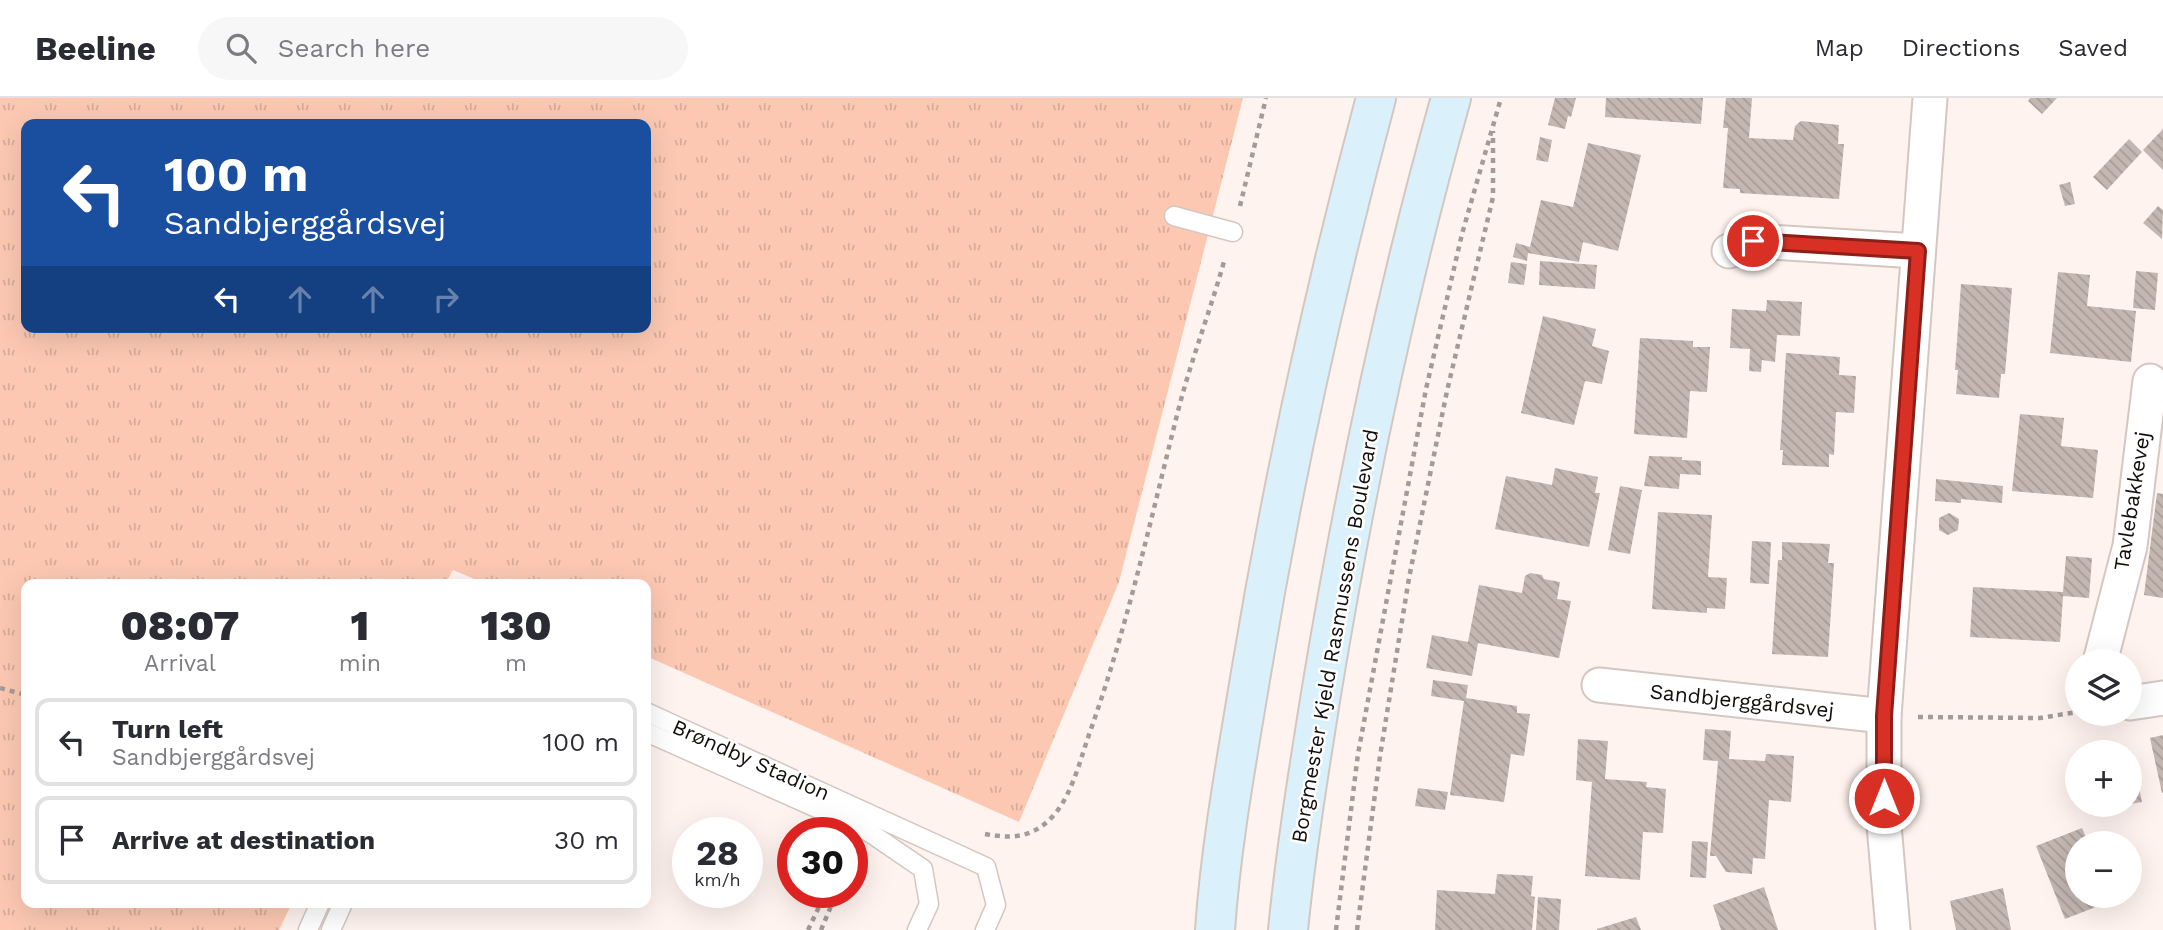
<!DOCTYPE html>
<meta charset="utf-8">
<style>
:root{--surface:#fff;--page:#f7f7f7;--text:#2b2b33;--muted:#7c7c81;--line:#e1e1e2}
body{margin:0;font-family:"Work Sans",sans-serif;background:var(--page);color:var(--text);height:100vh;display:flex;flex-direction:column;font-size:26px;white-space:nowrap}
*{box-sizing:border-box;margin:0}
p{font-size:23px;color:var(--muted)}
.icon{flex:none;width:38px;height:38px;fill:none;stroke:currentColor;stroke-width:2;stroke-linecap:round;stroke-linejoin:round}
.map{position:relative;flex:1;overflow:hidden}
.sheet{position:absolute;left:21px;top:481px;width:630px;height:329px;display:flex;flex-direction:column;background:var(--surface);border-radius:14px;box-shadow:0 7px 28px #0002}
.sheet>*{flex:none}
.guide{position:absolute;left:21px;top:21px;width:630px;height:214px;border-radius:14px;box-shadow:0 7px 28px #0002;background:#1a4fa0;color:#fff;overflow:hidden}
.tools{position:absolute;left:2065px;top:551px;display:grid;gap:14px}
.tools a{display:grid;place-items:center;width:77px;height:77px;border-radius:50%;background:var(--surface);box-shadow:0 7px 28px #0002;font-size:35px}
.speed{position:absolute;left:672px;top:719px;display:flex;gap:14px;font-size:35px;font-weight:700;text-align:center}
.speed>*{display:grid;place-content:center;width:91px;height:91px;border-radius:50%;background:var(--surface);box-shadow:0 7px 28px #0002;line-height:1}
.speed small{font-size:18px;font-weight:400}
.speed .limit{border:10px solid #d22;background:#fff;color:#111}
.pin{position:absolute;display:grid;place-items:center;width:60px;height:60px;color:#fff;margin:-30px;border:4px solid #fff;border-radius:50%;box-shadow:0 2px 7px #0007}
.me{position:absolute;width:77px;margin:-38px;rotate:0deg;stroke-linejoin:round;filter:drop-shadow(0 0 5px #0008)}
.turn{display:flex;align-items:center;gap:24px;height:147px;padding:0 28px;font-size:32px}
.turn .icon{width:91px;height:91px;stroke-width:2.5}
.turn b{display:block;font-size:49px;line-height:60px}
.lanes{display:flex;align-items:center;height:66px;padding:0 28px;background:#0003;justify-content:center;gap:35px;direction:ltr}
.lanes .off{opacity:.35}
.eta{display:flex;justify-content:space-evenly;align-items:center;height:119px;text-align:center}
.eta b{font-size:42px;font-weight:800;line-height:49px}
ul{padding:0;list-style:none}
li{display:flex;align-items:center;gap:21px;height:88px;margin:0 14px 10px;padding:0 14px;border:4px solid var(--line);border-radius:14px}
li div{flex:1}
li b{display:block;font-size:26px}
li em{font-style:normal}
header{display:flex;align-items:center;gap:42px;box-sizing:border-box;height:98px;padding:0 35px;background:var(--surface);border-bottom:2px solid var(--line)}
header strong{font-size:33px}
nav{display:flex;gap:38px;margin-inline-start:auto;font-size:24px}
.search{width:490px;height:63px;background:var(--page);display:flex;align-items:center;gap:18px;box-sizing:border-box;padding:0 24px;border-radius:38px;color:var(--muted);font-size:26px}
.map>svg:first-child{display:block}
.park{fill:url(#park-tufts);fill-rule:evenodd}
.building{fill:url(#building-back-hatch)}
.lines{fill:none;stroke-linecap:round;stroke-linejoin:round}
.lane-casing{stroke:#d4c7c1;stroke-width:21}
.street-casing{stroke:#d4c7c1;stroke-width:37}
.secondary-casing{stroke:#d4c7c1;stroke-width:42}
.path{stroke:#a39b97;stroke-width:4.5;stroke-dasharray:5 5;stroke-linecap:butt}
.lane{stroke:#fff;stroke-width:18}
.street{stroke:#fff;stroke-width:33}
.secondary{stroke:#daf0fb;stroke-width:38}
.route-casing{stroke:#8d1f18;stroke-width:18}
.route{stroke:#d93025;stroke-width:12}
.labels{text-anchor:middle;stroke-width:5;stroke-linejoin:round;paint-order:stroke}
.street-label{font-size:21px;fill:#130f0d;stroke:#fff}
</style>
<header>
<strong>Beeline</strong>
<div class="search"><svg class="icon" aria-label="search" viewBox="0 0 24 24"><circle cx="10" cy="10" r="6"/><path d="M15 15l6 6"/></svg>Search here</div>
<nav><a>Map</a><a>Directions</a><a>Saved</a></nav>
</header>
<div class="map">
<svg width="2163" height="832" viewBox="0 0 2163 832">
<defs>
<pattern id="park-tufts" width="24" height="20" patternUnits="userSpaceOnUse" patternTransform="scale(1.75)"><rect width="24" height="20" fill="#fcc8b2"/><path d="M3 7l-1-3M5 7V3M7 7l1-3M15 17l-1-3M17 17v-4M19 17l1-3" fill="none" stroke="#d7ab98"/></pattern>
<pattern id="building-back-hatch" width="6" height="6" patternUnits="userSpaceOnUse" patternTransform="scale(1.75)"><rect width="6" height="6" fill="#c4b7b1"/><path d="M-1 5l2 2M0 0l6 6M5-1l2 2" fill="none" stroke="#a89c97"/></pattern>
</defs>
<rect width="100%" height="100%" fill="#fef3ee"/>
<path class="park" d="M 0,0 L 1243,0 L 1119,484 L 1019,724 L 646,558 L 646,486 L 486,486 L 453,472 L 445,486 L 26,486 L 26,805 L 292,805 L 279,832 L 0,832 ZM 26,26 L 646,26 L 646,229 L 26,229 Z"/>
<g class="building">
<polygon points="1555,0 1576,0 1571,19 1568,18 1565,31 1548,27"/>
<polygon points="1606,0 1703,0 1701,26 1605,19"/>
<polygon points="1726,0 1752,0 1749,40 1793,42 1795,28 1801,23 1839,27 1838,46 1844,46 1839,101 1740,95 1740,91 1723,90 1728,30 1723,30"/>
<polygon points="2030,0 2057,0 2042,16 2028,3"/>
<polygon points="2163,31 2163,72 2143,52"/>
<polygon points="1540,39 1552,42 1548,64 1536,62"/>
<polygon points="2129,41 2142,54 2107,92 2093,79"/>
<polygon points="1588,45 1641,57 1618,153 1583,144 1579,164 1528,155 1527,163 1513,159 1516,145 1530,149 1541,102 1573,109"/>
<polygon points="2070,84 2075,106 2065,108 2059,87"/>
<polygon points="2158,108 2163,112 2162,141 2143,125"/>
<polygon points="1540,163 1597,167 1595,191 1539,187"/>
<polygon points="1511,164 1527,166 1524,187 1508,185"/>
<polygon points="2136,173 2158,175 2155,212 2133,210"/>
<polygon points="2058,174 2090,177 2087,208 2136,213 2131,264 2050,255"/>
<polygon points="1961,186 2012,190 2005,276 2001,276 1999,300 1956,296 1958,272 1955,272"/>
<polygon points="1767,202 1802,204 1800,238 1777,237 1775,264 1762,262 1761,274 1749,273 1750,251 1730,250 1732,211 1766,213"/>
<polygon points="1543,218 1596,231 1592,248 1609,253 1602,286 1585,283 1574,327 1521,315"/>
<polygon points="1640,240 1693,243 1693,249 1710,249 1707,294 1690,293 1687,340 1634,336"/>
<polygon points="1786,255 1840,259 1839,277 1856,278 1854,315 1836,314 1834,357 1829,356 1829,369 1782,367 1783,352 1780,352"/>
<polygon points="2020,316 2064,320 2061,348 2098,352 2093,400 2012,393"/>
<polygon points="1649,358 1682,359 1682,362 1701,363 1701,377 1680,376 1679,391 1644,388"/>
<polygon points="1555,370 1598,379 1595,395 1600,395 1589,449 1495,431 1506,378 1552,387"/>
<polygon points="1936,381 2003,388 2002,405 1961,401 1961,405 1935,403"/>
<polygon points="1620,388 1642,392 1630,456 1608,452"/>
<polygon points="2157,395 2163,396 2163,500 2144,497"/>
<polygon points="1658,414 1712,417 1708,479 1727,480 1725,511 1707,510 1707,515 1652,511"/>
<polygon points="1949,415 1959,421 1958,432 1948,437 1939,432 1939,420"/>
<polygon points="1752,443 1771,444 1769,486 1750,485"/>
<polygon points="1782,444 1830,446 1828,465 1834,465 1828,559 1772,556 1778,462 1782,462"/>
<polygon points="2066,458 2092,460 2089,500 2063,498 2060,544 1970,539 1973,489 2063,494"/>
<polygon points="1530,475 1542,477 1544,481 1560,484 1557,501 1571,503 1559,560 1478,545 1472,578 1426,570 1432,537 1468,544 1479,487 1522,495 1525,478"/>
<polygon points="1433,582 1468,587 1466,600 1517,608 1517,615 1530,616 1524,658 1511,656 1504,704 1450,697 1464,603 1431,598"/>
<polygon points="1705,631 1731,633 1729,661 1765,663 1766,656 1794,658 1791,704 1769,702 1765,761 1753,760 1752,776 1726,774 1716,758 1710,758 1718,663 1703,662"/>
<polygon points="2163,637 2163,695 2162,695 2150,640"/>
<polygon points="1578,641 1608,643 1605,681 1647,684 1646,689 1666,691 1663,735 1643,734 1640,782 1585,778 1592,684 1576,682"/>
<polygon points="2137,680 2142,704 2130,706 2130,681"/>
<polygon points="1418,690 1448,694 1445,712 1415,708"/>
<polygon points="2082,730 2089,746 2077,746 2077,798 2110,798 2111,803 2065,821 2036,748"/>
<polygon points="1692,743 1708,744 1706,780 1690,779"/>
<polygon points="1497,776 1533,778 1531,798 1535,799 1532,832 1435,832 1437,792 1495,796"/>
<polygon points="1764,789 1778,832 1721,832 1713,807"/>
<polygon points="2003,790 2011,832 1956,832 1950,803"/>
<polygon points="1538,799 1561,801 1559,832 1536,832"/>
<polygon points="1636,819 1641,832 1597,832 1597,831"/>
</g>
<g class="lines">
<g class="lane-casing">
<g id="lane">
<polyline points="1174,118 1233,134"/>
<polyline points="646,614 986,769 996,807 985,832"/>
<polyline points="646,634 866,732 923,771 929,806 917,832"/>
<polyline points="308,832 320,805"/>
<polyline points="331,832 343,805"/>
</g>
</g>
<g class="street-casing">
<g id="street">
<polyline points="1729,153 1753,143 1918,153"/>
<polyline points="2100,564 2130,448 2150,283"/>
<polyline points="1599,587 1884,618"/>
<polyline points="2130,605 2163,600"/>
<polyline points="1893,832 1884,727 1884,618 1930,0"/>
</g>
</g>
<g class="secondary-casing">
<g id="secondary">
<path d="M 1215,832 C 1221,746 1237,660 1251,575 C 1283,381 1325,190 1376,0"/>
<path d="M 1288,832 C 1296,751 1309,671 1322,590 C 1355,391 1396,194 1451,0"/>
</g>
</g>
<g class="path">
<polyline points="1240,108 1266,0"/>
<polyline points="0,590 26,597"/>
<polyline points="1918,619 2040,620 2077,614"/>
<path d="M 985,736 C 1012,741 1033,740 1053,718 C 1073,696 1081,658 1091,631 C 1128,526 1151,420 1178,313 C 1191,262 1211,211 1225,160"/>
<polyline points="808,832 826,794"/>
<polyline points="821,832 837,794"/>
<polyline points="1336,832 1358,656 1426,291 1462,136 1501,0"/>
<polyline points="1357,832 1380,658 1409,480 1447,293 1493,99 1493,33"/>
</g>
<use href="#lane" class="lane"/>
<use href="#street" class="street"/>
<use href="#secondary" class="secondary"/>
</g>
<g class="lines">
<g class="route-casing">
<polyline id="route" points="1753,143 1918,153 1884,618 1884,700"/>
</g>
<use href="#route" class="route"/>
</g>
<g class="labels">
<g class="street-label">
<text transform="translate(2132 403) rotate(-81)" y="7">Tavlebakkevej</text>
<text transform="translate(1335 538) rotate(-80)" y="7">Borgmester Kjeld Rasmussens Boulevard</text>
<text transform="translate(1742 603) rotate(6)" y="7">Sandbjerggårdsvej</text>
<text transform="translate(751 662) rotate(24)" y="7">Brøndby Stadion</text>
</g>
</g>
</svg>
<div class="tools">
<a><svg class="icon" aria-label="layers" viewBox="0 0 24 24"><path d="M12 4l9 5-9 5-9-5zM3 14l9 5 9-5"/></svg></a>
<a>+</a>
<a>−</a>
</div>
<div class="speed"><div>28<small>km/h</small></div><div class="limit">30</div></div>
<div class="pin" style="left:1753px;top:143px;background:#d93025"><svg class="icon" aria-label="arrive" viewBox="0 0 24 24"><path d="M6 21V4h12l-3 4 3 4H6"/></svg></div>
<svg class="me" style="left:1884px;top:700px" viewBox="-20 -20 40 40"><circle r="17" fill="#d93025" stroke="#fff" stroke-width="3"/><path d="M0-11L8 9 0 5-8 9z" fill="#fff"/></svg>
<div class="guide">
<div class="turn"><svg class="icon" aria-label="left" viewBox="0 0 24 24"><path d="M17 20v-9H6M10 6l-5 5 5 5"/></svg><div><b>100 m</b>Sandbjerggårdsvej</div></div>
<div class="lanes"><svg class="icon" aria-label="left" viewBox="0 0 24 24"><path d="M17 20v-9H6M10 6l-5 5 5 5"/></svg><svg class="icon off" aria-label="ahead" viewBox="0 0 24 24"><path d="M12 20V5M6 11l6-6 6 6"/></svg><svg class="icon off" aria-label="ahead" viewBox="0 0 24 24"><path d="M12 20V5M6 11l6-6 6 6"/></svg><svg class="icon off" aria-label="right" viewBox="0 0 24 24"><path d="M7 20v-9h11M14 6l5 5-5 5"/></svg></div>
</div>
<section class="sheet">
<div class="eta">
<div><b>08:07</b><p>Arrival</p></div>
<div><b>1</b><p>min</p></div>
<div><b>130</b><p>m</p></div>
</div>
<ul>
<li><svg class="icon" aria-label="left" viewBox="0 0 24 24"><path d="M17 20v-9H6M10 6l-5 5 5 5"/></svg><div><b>Turn left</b><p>Sandbjerggårdsvej</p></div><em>100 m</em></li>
<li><svg class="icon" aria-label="arrive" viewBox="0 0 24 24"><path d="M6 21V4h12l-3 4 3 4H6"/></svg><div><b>Arrive at destination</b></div><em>30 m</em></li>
</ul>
</section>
</div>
